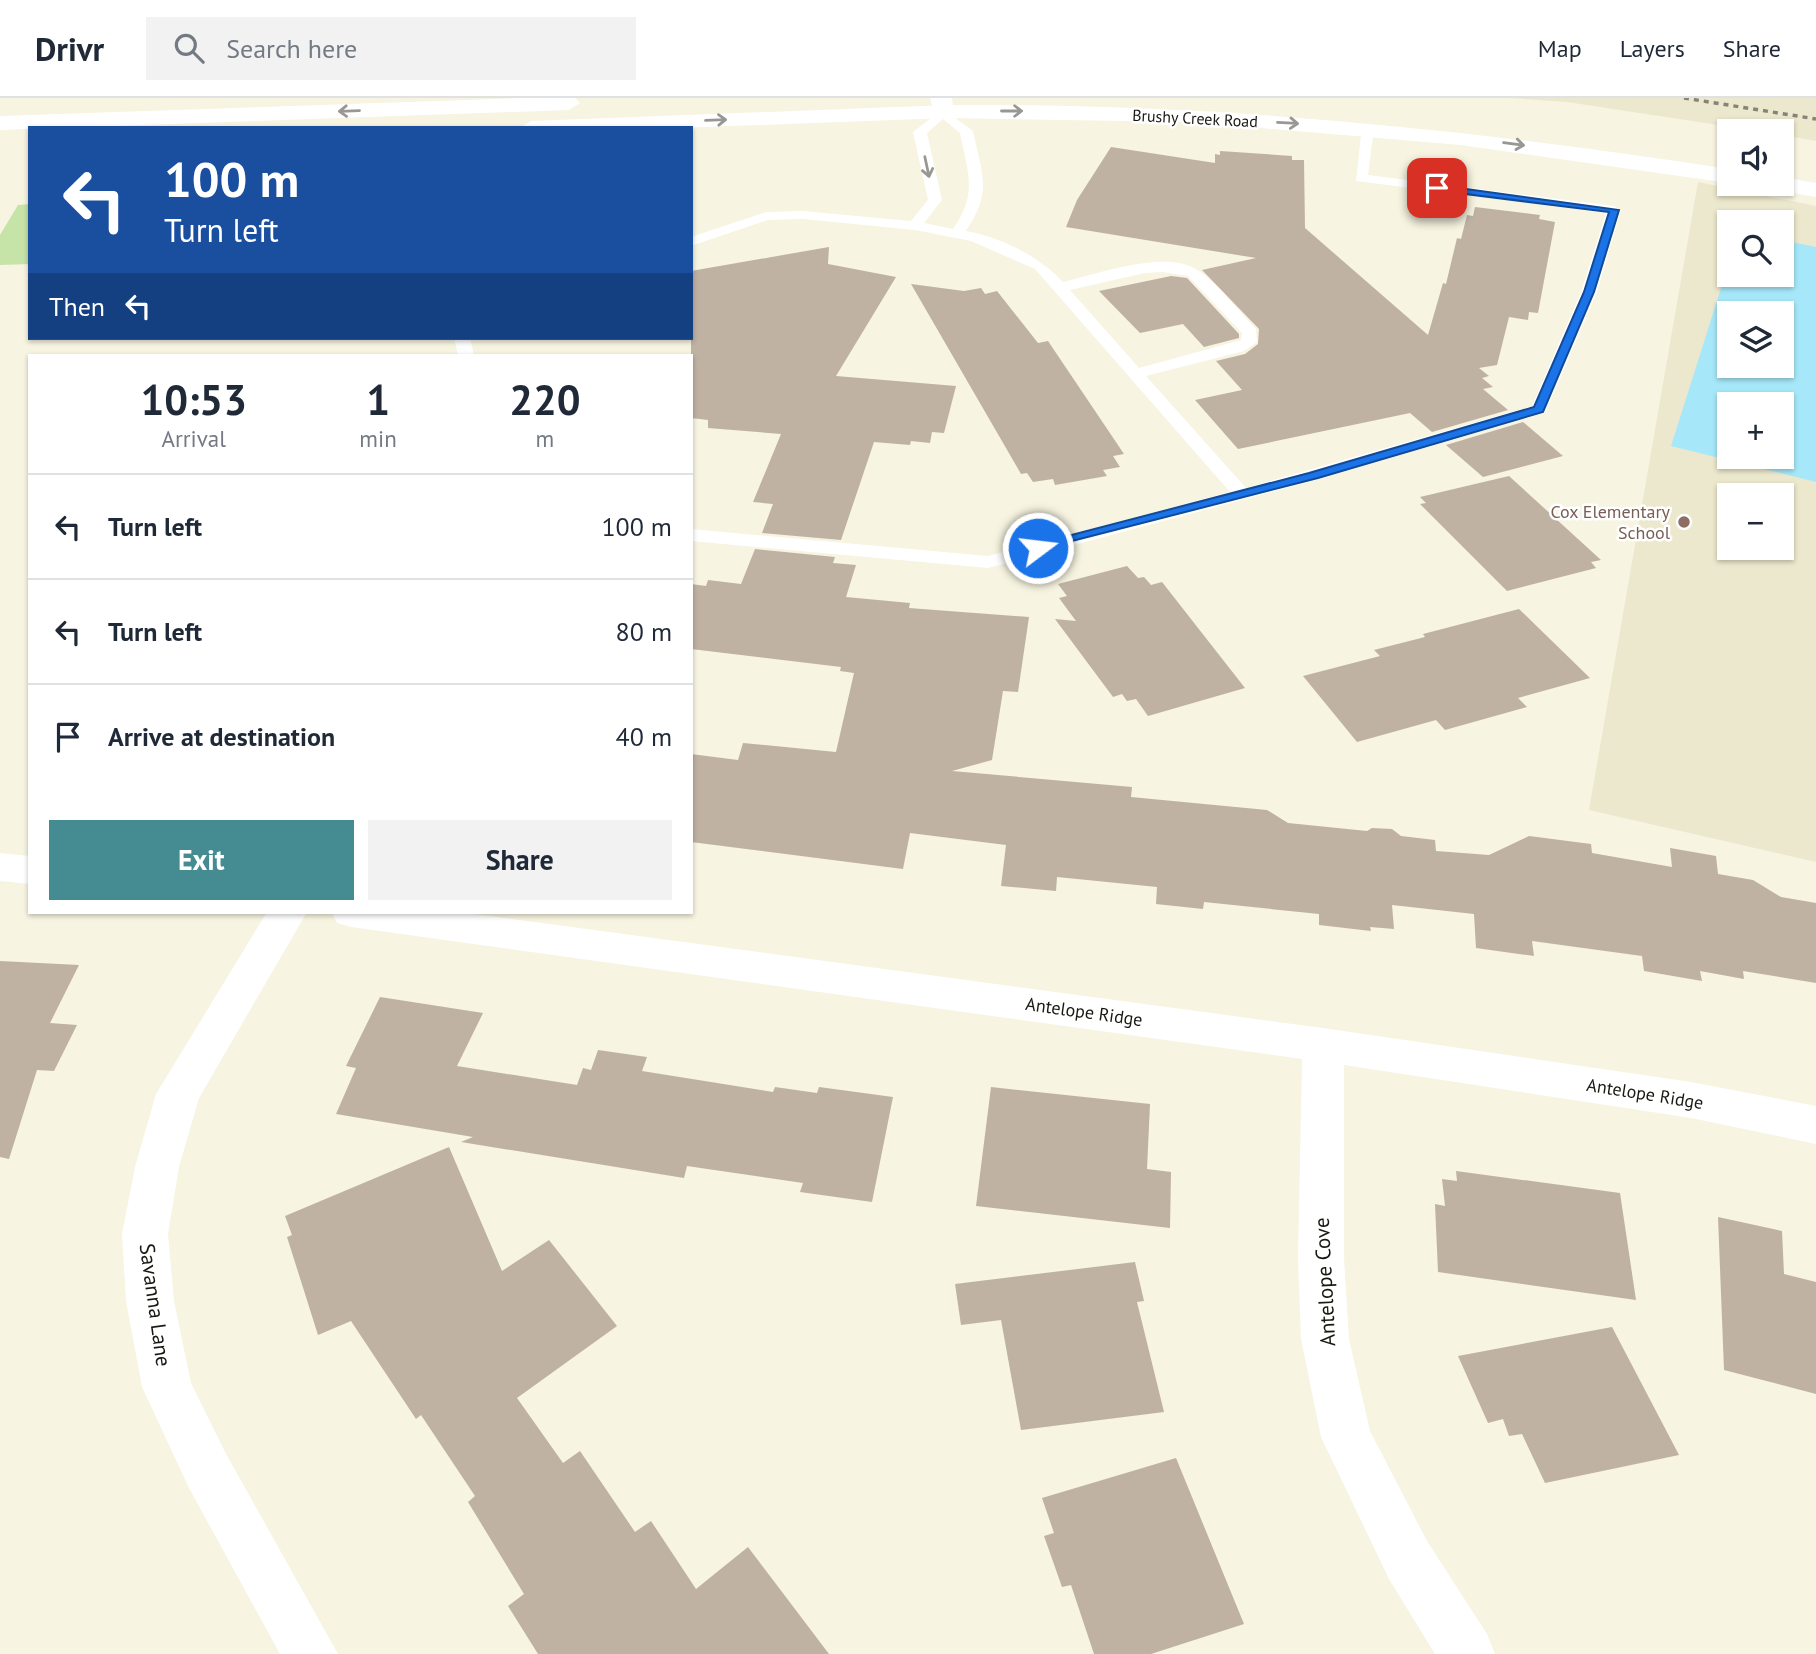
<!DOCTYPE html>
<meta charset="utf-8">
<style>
:root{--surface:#fff;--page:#f2f2f3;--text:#1f2937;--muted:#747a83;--line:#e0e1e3;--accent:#448b92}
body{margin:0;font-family:"PT Sans",sans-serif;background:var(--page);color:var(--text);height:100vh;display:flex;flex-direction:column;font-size:26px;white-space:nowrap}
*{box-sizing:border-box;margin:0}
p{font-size:23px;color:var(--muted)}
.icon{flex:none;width:38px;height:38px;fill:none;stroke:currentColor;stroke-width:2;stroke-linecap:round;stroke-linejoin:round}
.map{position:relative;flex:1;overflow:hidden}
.details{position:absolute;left:28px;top:256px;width:665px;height:560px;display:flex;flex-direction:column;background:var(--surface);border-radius:0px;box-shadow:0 2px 5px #0004}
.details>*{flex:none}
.top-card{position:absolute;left:28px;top:28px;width:665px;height:214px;border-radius:0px;box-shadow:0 2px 5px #0004;background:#1a4fa0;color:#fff;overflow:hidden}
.fabs{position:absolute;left:1717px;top:21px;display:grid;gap:14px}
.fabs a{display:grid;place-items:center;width:77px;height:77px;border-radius:0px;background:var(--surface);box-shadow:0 2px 5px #0004;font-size:35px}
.pin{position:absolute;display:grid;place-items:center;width:60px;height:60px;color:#fff;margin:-30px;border-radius:14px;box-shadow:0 4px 10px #0006}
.me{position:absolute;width:77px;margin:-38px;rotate:75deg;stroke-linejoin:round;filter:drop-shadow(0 0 5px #0008)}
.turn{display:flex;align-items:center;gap:24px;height:147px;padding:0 21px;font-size:32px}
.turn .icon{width:91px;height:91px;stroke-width:2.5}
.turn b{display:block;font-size:49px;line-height:60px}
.then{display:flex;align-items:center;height:66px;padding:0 21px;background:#0003;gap:14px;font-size:26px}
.eta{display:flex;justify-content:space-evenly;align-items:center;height:119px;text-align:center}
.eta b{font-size:42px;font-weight:700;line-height:49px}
.button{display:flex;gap:14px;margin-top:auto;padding:14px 21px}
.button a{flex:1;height:80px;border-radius:0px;background:var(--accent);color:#fff;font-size:28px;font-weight:700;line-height:80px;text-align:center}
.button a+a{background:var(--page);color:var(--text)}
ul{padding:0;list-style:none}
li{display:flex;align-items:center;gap:21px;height:105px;padding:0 21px;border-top:2px solid var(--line)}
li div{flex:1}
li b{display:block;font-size:26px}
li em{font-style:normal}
header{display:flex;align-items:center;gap:42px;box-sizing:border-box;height:98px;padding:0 35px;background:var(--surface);border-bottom:2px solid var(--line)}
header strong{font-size:33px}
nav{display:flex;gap:38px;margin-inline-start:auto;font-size:24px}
.search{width:490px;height:63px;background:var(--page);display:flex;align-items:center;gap:18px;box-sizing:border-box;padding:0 24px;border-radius:0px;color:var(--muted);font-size:26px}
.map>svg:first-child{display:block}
.built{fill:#ece8cd;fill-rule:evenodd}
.green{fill:#c6e3a8}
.water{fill:#a6e8f9;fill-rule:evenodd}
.building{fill:#bfb2a3}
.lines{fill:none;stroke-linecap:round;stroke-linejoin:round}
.service{fill:#fff;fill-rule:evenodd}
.minor{fill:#fff;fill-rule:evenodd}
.secondary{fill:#fff;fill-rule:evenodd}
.rail{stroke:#868478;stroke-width:3.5;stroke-dasharray:5 5;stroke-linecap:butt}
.oneway{stroke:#989794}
.route{fill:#1a73e8;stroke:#114b97;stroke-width:2}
.education-dot{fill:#8d6e63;stroke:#fff;stroke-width:2.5}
.labels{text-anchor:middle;stroke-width:5;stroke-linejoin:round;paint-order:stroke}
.far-street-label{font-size:16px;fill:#191812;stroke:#fff}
.education-label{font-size:18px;fill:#785e54;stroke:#fff;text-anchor:end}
.street-label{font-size:18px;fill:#191812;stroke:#fff}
.near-street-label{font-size:21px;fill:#191812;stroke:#fff}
</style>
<header>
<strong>Drivr</strong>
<div class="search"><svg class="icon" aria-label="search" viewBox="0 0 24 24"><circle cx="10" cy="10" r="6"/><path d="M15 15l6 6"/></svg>Search here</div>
<nav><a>Map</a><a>Layers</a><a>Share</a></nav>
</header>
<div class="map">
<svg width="1816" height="1556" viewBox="0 0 1816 1556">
<rect width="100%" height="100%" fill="#f7f4e1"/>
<g class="built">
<polygon points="1511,0 1816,0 1816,43 1782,37 1782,33 1758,33 1567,4"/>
<path d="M 1698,84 L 1816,108 L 1816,764 L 1589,712 ZM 1729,124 L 1782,124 L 1782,177 L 1729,177 ZM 1729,215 L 1782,215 L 1782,268 L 1729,268 ZM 1729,306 L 1782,306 L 1782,359 L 1729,359 ZM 1729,397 L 1782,397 L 1782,450 L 1729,450 Z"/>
</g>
<polygon class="green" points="30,106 30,166 0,167 0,137 18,107"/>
<path class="water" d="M 1782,142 L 1816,149 L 1816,384 L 1671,348 L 1729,165 L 1729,177 L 1782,177 ZM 1729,215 L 1782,215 L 1782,268 L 1729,268 ZM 1729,306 L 1782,306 L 1782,359 L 1729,359 Z"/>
<g class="building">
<polygon points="1111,49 1215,65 1215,56 1220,57 1220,53 1292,58 1292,62 1304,62 1305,130 1428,237 1443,185 1446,186 1457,140 1461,141 1467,117 1473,118 1475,109 1540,117 1539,121 1555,124 1538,215 1529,214 1528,222 1509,219 1497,267 1479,270 1489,278 1482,280 1493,289 1483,291 1508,312 1432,334 1410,315 1238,351 1195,302 1242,292 1216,263 1245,256 1258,246 1259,231 1202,172 1256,160 1066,129 1077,102"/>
<polygon points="829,149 828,166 896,179 836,278 956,288 944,335 932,334 930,345 911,343 910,347 874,344 841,442 762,435 773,406 753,404 781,336 708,330 708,322 691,320 691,173"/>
<polygon points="1171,178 1187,180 1239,236 1239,240 1204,249 1183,226 1140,235 1099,193"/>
<polygon points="911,186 964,193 981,190 985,196 997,193 1038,245 1048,243 1124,356 1113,358 1120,369 1103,372 1107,378 1055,387 1053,381 1033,384 1027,375 1021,376"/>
<polygon points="1523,324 1563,358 1483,379 1446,347"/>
<polygon points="1509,378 1601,462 1591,464 1596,470 1507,493 1420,406 1426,405 1420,399"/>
<polygon points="755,451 835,459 833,465 856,467 846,499 910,505 909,510 1029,519 1018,594 1003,593 992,662 952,673 1132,689 1131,699 1267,712 1288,725 1367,733 1372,730 1392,731 1401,738 1435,742 1436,753 1489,757 1529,738 1591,746 1592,755 1672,769 1670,750 1716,758 1718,776 1753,782 1781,799 1816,805 1816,885 1743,873 1744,881 1700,873 1702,883 1644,873 1642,858 1532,843 1534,858 1476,850 1474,816 1392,807 1394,831 1370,829 1371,833 1319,827 1319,816 1204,804 1203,811 1156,806 1157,789 1057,779 1056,793 1001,788 1006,747 910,735 903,771 691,744 691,656 738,662 743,645 836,654 854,575 840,573 841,569 691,551 691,486 706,488 708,482 741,486"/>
<polygon points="1127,468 1138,480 1144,479 1151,487 1162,484 1245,590 1148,618 1136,601 1127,603 1122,596 1113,599 1055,521 1076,523 1059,500 1067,498 1058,486"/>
<polygon points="1519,511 1590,580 1518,600 1527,609 1445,632 1436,622 1357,644 1303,578 1380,558 1374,552 1425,539 1423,536"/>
<polygon points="0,863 79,867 50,925 77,927 54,973 37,972 9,1061 0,1059"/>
<polygon points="380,899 483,915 457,968 577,987 583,970 591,972 598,952 647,959 642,973 773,994 775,989 817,995 819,989 893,999 872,1104 800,1094 803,1085 687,1068 684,1080 461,1044 473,1039 336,1016 356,970 346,968"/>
<polygon points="991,989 1150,1006 1147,1071 1171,1074 1170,1130 976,1108"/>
<polygon points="449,1049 502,1173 549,1142 617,1228 517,1300 563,1365 580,1353 635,1434 651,1423 696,1491 748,1449 829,1556 538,1556 508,1508 524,1496 468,1404 475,1398 421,1317 416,1321 351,1223 318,1237 287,1139 292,1137 285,1118"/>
<polygon points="1456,1073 1620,1095 1636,1202 1438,1174 1435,1106 1445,1108 1442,1081 1457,1083"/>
<polygon points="1718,1119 1782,1133 1784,1176 1816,1184 1816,1296 1724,1272"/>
<polygon points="1135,1164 1144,1203 1137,1204 1164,1314 1021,1332 1001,1222 961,1227 955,1186"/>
<polygon points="1612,1229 1679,1357 1545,1385 1522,1336 1509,1338 1503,1321 1488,1325 1458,1258"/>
<polygon points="1176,1360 1244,1526 1151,1556 1094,1556 1071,1487 1062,1489 1044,1438 1054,1435 1042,1400"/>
</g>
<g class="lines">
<g class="service">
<path d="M 943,11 L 973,33 C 982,77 993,93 966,133 C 1001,139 1040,159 1063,184 C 1097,176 1168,150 1199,173 C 1220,188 1238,212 1256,231 L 1257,244 L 1244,253 L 1146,278 L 1246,390 L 1532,308 L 1581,194 L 1606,115 L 1356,83 L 1362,28 L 1374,31 L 1368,77 L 1614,108 L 1621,112 L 1597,194 L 1545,315 L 1320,381 L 988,470 L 691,443 L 691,431 L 988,458 L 1230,394 L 1035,171 L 971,143 L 915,132 L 803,121 L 768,122 L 691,148 L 691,139 L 766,114 L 803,113 L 911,123 L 928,102 L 913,34 ZM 943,21 L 960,35 C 968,75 978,95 953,131 L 924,125 L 942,102 L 927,35 ZM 1145,175 L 1163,174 L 1188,178 L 1242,235 L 1241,242 L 1139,270 L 1070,192 Z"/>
<polygon points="454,240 470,240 474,257 458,257"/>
</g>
<g class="minor">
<polygon points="930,0 952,0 954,15 951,20 935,20"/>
<polygon points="0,755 30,758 30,786 0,783"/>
<polygon points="267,814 307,814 199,1000 179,1069 168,1136 174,1203 191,1285 225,1354 338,1556 280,1556 189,1390 142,1289 126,1203 122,1136 135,1069 156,996"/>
<polygon points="331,814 460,814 1323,930 1691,984 1816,1008 1816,1046 1691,1020 1344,967 1344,1160 1349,1241 1370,1333 1427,1443 1487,1536 1495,1556 1435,1556 1389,1481 1321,1339 1301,1241 1298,1160 1302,961 351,829 337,825"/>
</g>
<g class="secondary">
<polygon points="524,0 575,0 580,5 569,12 0,32 0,18"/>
<path d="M 948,7 C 1211,5 1470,31 1729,71 L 1729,85 L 1460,47 L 1189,24 L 948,20 L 678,30 L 520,30 L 531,23 Z"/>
<polygon points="1782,79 1816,85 1816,99 1770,91 1766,86 1782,86"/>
</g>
<polyline class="rail" points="1684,0 1816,21"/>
</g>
<defs><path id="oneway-shaft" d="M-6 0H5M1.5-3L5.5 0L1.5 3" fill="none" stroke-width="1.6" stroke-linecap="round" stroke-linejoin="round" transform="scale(1.75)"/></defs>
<g class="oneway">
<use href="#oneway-shaft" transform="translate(349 13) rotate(178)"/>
<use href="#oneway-shaft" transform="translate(1012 13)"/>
<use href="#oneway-shaft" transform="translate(716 22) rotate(-2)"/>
<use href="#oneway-shaft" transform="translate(1288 25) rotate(3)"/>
<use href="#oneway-shaft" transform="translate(1514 46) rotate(7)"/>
<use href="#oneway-shaft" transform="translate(927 69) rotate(78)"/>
</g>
<polygon class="route" points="1437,87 1619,112 1594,194 1543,314 1318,380 1033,453 1033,447 1309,375 1534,309 1584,194 1609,114 1433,92"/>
<circle class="education-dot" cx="1684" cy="424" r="7"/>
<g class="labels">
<g class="far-street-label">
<text transform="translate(1195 20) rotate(3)" y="6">Brushy Creek Road</text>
</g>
<g class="education-label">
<text x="1670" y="420">Cox Elementary<tspan x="1670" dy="21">School</tspan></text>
</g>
<g class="street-label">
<text transform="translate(1084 914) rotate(8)" y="6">Antelope Ridge</text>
<text transform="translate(1645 996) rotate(9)" y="6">Antelope Ridge</text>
</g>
<g class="near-street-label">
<text transform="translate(1325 1184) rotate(-93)" y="7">Antelope Cove</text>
<text transform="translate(155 1207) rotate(82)" y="7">Savanna Lane</text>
</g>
</g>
</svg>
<div class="fabs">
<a><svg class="icon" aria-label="sound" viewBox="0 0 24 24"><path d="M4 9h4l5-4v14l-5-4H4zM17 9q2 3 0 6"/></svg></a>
<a><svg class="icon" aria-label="search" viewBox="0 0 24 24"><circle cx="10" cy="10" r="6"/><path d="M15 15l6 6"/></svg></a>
<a><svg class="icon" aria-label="layers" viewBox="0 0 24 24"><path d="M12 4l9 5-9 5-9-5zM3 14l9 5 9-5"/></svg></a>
<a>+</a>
<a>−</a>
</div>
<div class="pin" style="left:1437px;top:90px;background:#d93025"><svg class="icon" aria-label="arrive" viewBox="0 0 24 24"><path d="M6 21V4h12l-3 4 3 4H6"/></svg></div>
<svg class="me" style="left:1038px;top:450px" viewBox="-20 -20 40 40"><circle r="17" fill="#1a73e8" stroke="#fff" stroke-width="3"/><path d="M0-11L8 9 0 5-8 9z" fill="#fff"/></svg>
<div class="top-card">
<div class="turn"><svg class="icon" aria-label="left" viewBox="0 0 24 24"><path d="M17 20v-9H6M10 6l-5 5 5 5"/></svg><div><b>100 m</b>Turn left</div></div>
<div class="then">Then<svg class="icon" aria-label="left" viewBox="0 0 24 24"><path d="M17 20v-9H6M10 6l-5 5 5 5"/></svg></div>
</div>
<section class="details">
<div class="eta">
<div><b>10:53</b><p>Arrival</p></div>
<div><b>1</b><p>min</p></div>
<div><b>220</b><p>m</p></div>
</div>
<ul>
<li><svg class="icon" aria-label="left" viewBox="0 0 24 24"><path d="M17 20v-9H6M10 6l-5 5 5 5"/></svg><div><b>Turn left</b></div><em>100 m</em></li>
<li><svg class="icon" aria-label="left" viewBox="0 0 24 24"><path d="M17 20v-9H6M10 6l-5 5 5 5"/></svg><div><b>Turn left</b></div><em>80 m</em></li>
<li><svg class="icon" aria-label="arrive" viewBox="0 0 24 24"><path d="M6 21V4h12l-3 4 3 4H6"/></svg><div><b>Arrive at destination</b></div><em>40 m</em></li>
</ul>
<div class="button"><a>Exit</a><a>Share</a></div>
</section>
</div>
